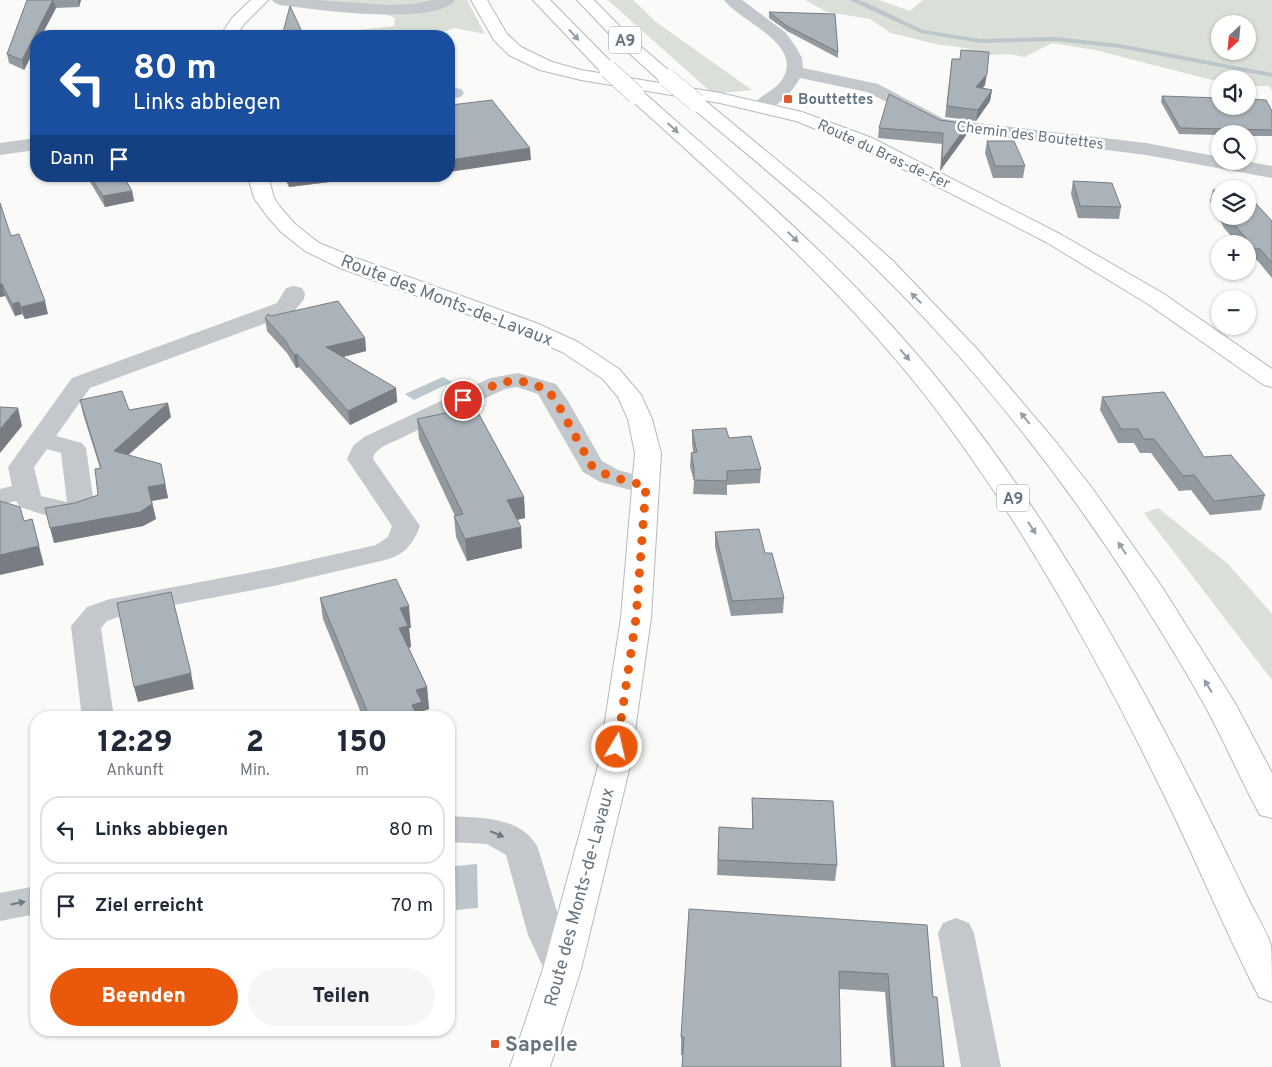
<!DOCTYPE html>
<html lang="de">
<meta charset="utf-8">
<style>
:root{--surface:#fff;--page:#f6f6f7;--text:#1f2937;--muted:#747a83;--line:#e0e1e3;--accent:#ea580c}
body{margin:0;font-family:Overpass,sans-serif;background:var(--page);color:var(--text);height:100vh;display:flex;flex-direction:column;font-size:19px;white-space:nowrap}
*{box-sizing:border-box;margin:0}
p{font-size:16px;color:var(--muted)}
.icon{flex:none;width:28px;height:28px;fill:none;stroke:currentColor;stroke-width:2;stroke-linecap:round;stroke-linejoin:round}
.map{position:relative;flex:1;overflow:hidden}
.side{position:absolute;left:30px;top:711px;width:425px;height:325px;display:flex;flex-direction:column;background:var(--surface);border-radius:20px;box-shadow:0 1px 4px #0004}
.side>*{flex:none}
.top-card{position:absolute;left:30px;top:30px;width:425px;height:152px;border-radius:20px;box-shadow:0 1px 4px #0004;background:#1a4fa0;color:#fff;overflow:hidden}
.needle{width:32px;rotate:206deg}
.tools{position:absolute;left:1211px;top:15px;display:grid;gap:10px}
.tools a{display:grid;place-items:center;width:45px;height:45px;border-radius:50%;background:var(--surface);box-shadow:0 1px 4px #0004;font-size:25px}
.pin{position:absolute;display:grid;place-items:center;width:42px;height:42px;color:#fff;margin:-21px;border:2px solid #fff;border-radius:50%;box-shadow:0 1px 5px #0007}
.me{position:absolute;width:55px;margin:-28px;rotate:9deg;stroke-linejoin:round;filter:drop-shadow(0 0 4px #0008)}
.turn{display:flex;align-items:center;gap:18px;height:105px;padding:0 20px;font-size:22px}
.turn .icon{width:65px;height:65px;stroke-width:2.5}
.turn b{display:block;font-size:35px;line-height:42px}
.then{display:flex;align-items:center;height:48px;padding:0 20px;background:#0003;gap:10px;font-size:19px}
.eta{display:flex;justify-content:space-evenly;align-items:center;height:85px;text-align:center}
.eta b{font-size:30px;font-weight:800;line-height:35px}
.primary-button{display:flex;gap:10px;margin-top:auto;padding:10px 20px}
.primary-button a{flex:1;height:58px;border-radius:30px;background:var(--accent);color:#fff;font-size:20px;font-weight:800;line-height:58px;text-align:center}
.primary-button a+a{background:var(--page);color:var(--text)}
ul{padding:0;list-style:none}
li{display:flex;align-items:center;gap:15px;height:68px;margin:0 10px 8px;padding:0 10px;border:2px solid var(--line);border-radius:20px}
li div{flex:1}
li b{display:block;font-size:19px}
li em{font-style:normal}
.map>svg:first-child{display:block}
.green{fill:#dadfd7;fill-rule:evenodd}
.water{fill:#bbc7cb}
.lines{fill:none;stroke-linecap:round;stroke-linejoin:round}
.stream{fill:#bbc7cb;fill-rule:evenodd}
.secondary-casing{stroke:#b3babf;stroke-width:2}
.highway-casing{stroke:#b4b9bd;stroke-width:2}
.street{fill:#c3c8cc;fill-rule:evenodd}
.secondary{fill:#fff;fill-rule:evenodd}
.highway{fill:#fff;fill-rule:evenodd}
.highway-bridge-casing{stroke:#b4b9bd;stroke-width:19;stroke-linecap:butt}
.highway-bridge{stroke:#fff;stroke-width:18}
.wall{fill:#929a9f}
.shaded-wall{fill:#777d82}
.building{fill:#aab3b9;stroke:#777d82}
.oneway{fill:#939fa8}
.oneway2{fill:#6a7a87}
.route{stroke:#ea580c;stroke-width:9;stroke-dasharray:0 16.2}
.poi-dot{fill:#e4572e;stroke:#fff;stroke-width:2}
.labels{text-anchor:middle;stroke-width:5;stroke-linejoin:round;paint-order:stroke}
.far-poi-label{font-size:15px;font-weight:bold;fill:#657683;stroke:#fff;text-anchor:start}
.far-street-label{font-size:15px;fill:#657683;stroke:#fff}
.shield{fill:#fff;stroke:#939fa8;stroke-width:1}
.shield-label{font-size:16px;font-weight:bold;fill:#657683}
.street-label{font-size:18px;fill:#657683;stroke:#fff}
.near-poi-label{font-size:21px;font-weight:bold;fill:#657683;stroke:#fff;text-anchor:start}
</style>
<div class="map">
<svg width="1272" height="1067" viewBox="0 0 1272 1067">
<rect width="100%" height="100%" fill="#fafaf8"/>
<g class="green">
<polygon points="280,0 467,0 485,34 454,28 432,36 358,35 358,30 394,26 395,18 372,9"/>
<polygon points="608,0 633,0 656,22 752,90 713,94"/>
<path d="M 805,0 L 879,0 L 910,11 L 923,0 L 1272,0 L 1272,90 L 1268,86 L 1248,86 L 1248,79 L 1220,79 L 1220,82 L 1095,50 L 1052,43 L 1025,57 L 1008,54 L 988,55 L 965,48 L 935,44 L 891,33 L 870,19 L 827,12 ZM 1220,24 L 1248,24 L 1248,51 L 1220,51 Z"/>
<polygon points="1158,508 1228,564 1272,614 1272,680 1144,513"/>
</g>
<g class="water">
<polygon points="443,377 452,382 414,400 405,394"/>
<polygon points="477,864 478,908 456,910 455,866"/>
</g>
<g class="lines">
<polygon class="stream" points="849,0 858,0 867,3 923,30 980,39 1055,37 1120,44 1272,73 1272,77 1120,48 1055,41 980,43 921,33"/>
<g class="secondary-casing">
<g id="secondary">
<polygon points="251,0 268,0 244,24 236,36 220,36 232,18"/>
<polygon points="471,0 487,0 507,34 521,47 552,62 581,70 720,93 802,112 872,138 1060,234 1164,294 1272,369 1272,387 1264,385 1148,304 1046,242 858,146 796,121 720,103 581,80 540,70 509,55 494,40"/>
<polygon points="248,176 268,176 274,198 281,208 295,224 319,243 356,258 536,323 578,342 619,369 641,395 652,419 661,453 651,618 630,766 581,969 550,1067 510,1067 543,969 598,766 621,618 635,453 628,419 618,397 603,379 562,352 520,333 340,268 305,251 281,232 267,216 254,198"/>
</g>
</g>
<g class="highway-casing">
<g id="highway">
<polygon points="533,0 550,0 614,65 616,69 614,73 602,73"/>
<polygon points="577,0 594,0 632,39 673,74 676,78 673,82 667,83 661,82 620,45"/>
<path d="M 636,90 L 642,91 C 727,166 814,240 890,324 C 1013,459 1108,620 1191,782 C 1210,819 1228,857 1246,894 C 1254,911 1265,928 1271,945 C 1272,959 1272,986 1272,1002 L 1259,997 C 1225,931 1197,862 1164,795 C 1100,663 1029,534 941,416 C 852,297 740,198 630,99 L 627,95 L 630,91 Z"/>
<path d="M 697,98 L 703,99 L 824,199 L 893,261 L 977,349 L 1055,441 L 1092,488 L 1162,587 L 1235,703 L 1272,773 L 1272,818 L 1260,815 C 1240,779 1224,740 1204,704 C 1183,666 1160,629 1137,593 C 1057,468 962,350 855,248 C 802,199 746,153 691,107 L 688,103 L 691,99 Z"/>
</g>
</g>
<g class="street">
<path d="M 272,0 L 315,0 L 390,5 L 413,4 L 433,0 L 455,0 C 436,27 311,9 280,5 L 275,3 Z"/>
<path d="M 724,0 L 742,0 L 785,32 L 796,47 L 802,58 L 803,68 L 878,84 L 944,119 L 1146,143 L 1220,157 L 1220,161 L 1245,161 L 1272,166 L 1272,178 L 1146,155 L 940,129 L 867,92 L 800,78 C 792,93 772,115 754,111 L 751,107 C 759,95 776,91 783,78 C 803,43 739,21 724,0 Z"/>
<polygon points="455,88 461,89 464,93 461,97 449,99 449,89"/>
<polygon points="36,138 36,150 0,155 0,143"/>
<path d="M 294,286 L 302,288 L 305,293 L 304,299 L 293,313 L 90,388 L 56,436 L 82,443 L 86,448 L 94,504 C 77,529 42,514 20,507 L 16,501 L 0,505 L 0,489 L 12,486 L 8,467 L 72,378 L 277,303 L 286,288 ZM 47,449 L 61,453 L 67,502 L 41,496 L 34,467 Z"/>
<path d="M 518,373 L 556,384 L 568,401 L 602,461 L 618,470 L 655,480 L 659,486 L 655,492 L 646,494 L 600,482 L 583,472 L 538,394 L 517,387 L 505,389 L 382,447 L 374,454 L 373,459 L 420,526 C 413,544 405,555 385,560 L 274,586 L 126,614 L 107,621 L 101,628 L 114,718 L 82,718 L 71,626 L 87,607 L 110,599 L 274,568 L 376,545 L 388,537 L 392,526 L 347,459 L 353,446 L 364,437 L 490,378 Z"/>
<path d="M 449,816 C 481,818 521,816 538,848 L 564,935 L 581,969 L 575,980 L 562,984 L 549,980 L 528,935 L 506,855 L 487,844 L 449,842 Z"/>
<polygon points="36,886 36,914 0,921 0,893"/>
<polygon points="956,918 969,923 974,933 1001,1067 961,1067 938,933 943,923"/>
</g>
<use href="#secondary" class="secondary"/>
<use href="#highway" class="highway"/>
<g class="highway-bridge-casing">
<g id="highway-bridge">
<polyline points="608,69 636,95"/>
<polyline points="667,78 697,103"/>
</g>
</g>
<use href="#highway-bridge" class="highway-bridge"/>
</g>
<g class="wall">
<polygon points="27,0 81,0 79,7 56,8 24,70 9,63 7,54"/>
<polygon points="769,12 838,52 838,58 787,31 769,18"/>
<polygon points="952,59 985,85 983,88 992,90 990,101 976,121 945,117"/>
<polygon points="1162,96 1272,111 1272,136 1248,136 1248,134 1220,134 1220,135 1179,134 1161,102"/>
<polygon points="940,120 968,124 967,134 940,171 942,144 878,138 879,128"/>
<polygon points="987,141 1025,166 1023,178 993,178 985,153"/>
<polygon points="88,176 123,176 132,191 134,201 105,207 90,182"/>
<polygon points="283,176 354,176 354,179 289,187"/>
<polygon points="1073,181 1121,207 1119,219 1078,218 1071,194"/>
<polygon points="1220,189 1220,216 1248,216 1272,221 1272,278 1257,260 1252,261 1248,255 1248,244 1238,244 1224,228 1210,201 1213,190"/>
<polygon points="11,236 48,314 25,319 22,314 15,316 5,296 0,297"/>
<polygon points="271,316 365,338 366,351 343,357 396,388 397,402 350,425 299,367 296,368 287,353 267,331 265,318"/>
<polygon points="1102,397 1204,457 1265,495 1261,510 1210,515 1191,490 1179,491 1151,453 1140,453 1134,443 1118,443 1100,410"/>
<polygon points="80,400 129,410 171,417 128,455 164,478 168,498 152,501 156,519 143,526 54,543 75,503 98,495 100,468 83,414"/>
<polygon points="417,419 524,497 525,518 517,520 522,548 467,561 456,537 454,516 455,516 419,439"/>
<polygon points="692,430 729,438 761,469 760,483 727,485 727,495 693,494 694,481 690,467 691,453 693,452 692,444"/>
<polygon points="715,532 765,553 784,598 783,613 731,616 715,547"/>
<polygon points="320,598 411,628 409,628 411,647 409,648 427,687 429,709 423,711 423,718 363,718 323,619"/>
<polygon points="752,798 837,865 835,881 717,875 719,827 752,829"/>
<polygon points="927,925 933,997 944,1067 891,1067 885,992 839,989 683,1055 681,1055 681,1037"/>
</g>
<g class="shaded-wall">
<polygon points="53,0 56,8 41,36 36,36 36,46 24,70 22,60"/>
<polygon points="78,0 81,0 79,7"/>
<polygon points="987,74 985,85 974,98 976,87"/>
<polygon points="992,90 990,101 976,121 978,110"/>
<polygon points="968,124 967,134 940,171 942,160"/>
<polygon points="530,148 531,160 449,172 449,160"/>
<polygon points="288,176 354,176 354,179 289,187"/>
<polygon points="132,191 134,201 105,207 103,196"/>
<polygon points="0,284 2,284 5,296 0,297"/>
<polygon points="45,301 48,314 25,319 21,307"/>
<polygon points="19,302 22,314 15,316 12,304"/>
<polygon points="365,338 366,351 327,361 326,347"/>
<polygon points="297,354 299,367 296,368 294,355"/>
<polygon points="396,388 397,402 350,425 348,411"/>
<polygon points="168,403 171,417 117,465 114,451"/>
<polygon points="18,408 22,426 0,453 0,429"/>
<polygon points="161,464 168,498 151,501 148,487"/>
<polygon points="524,497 525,518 509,521 507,500"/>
<polygon points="152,504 156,519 143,526 54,543 50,528"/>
<polygon points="32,519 44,565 0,575 0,555"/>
<polygon points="521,527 522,548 467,561 465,539"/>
<polygon points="409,606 411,628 409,628 411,647 402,650 399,628 400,608"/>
<polygon points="191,673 194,689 138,702 134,687"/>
<polygon points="427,687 429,709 423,711 423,718 413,718 412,705 416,690"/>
</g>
<g class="building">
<polygon points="27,0 53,0 22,60 7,54"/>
<polygon points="290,6 304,36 282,36"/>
<polygon points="769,12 835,14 838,52 787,26"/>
<polygon points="961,50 989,52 987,74 976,87 992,90 978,110 947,106 952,59 960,59"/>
<polygon points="889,94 940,120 968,124 942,160 943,133 879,128"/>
<polygon points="1162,96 1220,98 1220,106 1248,106 1248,99 1266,100 1272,111 1272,130 1180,128"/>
<polygon points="449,97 451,105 492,100 530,148 449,160"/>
<polygon points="987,141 1014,141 1025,166 995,166"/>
<polygon points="90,176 123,176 132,191 103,196"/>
<polygon points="1073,181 1112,183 1121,207 1080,206"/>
<polygon points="1239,186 1242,189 1221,189"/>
<polygon points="1220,189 1220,204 1213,190"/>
<polygon points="1248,195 1272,221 1272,263 1260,249 1255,249 1227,216 1248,216"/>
<polygon points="0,203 11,236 19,234 45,301 21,307 19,302 12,304 2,284 0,284"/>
<polygon points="338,301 365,338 326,347 396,388 348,411 297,354 294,355 285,340 265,318 268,314 271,316"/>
<polygon points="122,391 129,410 168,403 114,451 161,464 165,484 148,487 152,504 140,512 50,528 45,508 75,503 98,495 95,469 101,468 80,400"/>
<polygon points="1164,392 1204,457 1231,455 1265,495 1214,501 1194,475 1183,476 1154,439 1144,439 1138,429 1121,429 1102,397"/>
<polygon points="0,407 18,408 0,429"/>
<polygon points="475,407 524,497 507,500 521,527 465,539 454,516 463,514 417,419"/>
<polygon points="726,428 729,438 751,436 761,469 727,471 727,481 694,480 694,468 691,453 697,452 692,430"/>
<polygon points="0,501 20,507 24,521 32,519 39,546 0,555"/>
<polygon points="759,529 765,553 772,553 784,598 732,601 715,532"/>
<polygon points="396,579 409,606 400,608 408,626 399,628 427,687 416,690 422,702 412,705 418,718 370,718 320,598"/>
<polygon points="171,592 191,673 134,687 117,603"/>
<polygon points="209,714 214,718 203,718"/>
<polygon points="752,798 833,801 837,865 718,860 719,827 753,829"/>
<polygon points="689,909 927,925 933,997 937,997 944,1067 895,1067 888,974 839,971 841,1067 682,1067 684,1037 681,1037"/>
</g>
<defs><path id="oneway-solid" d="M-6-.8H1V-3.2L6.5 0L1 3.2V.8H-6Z" transform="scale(1.25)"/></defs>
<g class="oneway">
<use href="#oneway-solid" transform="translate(574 35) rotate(47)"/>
<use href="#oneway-solid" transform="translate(673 128) rotate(42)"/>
<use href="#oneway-solid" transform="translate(793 237) rotate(44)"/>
<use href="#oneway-solid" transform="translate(916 298) rotate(-135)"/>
<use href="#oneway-solid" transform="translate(905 355) rotate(49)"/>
<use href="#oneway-solid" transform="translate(1025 418) rotate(-129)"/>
<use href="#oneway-solid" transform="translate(1032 528) rotate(57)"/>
<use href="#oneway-solid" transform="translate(1122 548) rotate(-124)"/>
<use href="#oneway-solid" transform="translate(1208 686) rotate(-121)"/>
</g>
<g class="oneway2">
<use href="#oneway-solid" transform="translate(497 834) rotate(23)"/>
<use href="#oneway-solid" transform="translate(18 903) rotate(-11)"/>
</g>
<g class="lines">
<polyline class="route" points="463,400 499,383 518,380 547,389 556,401 592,466 609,476 646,486 636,618 617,747"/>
</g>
<g class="poi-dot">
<rect x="783" y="94" width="10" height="10" rx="2.5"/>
<rect x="490" y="1039" width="10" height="10" rx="2.5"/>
</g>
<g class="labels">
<g class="far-poi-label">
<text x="798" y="104">Bouttettes</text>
</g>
<g class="far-street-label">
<text transform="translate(1030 135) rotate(7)" y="5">Chemin des Boutettes</text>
<text transform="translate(884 154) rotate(25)" y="5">Route du Bras-de-Fer</text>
</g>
<g class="shield">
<rect x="609" y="26.5" width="32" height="27" rx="4"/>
<rect x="997" y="484.5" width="32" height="27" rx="4"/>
</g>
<g class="shield-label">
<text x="625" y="46">A9</text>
<text x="1013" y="504">A9</text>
</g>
<g class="street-label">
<text transform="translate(447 300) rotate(21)" y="6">Route des Monts-de-Lavaux</text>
<text transform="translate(579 897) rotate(-75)" y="6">Route des Monts-de-Lavaux</text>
</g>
<g class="near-poi-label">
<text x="505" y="1051">Sapelle</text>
</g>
</g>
</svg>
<div class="tools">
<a><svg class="needle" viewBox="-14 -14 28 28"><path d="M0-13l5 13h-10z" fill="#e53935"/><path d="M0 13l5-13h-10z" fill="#747a83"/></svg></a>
<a><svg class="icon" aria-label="sound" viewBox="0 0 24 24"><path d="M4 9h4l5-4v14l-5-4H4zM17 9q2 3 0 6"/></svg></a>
<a><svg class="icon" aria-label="search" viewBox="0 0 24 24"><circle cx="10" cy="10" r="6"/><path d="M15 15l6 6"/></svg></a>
<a><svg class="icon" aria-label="layers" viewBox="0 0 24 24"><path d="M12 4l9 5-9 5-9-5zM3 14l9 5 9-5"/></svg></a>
<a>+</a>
<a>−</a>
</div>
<div class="pin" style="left:463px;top:400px;background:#d93025"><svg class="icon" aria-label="arrive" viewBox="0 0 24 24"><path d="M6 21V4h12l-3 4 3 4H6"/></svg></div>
<svg class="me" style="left:617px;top:747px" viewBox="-20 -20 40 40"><circle r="17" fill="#ea580c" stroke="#fff" stroke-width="3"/><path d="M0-11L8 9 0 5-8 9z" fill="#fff"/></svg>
<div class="top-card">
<div class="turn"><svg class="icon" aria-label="left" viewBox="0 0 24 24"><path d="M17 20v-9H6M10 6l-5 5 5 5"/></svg><div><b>80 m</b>Links abbiegen</div></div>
<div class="then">Dann<svg class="icon" aria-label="arrive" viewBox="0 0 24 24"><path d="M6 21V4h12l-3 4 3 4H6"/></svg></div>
</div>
<section class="side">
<div class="eta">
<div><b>12:29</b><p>Ankunft</p></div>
<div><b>2</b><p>Min.</p></div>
<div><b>150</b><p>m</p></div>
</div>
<ul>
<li><svg class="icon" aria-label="left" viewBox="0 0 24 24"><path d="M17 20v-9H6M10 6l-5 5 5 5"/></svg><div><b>Links abbiegen</b></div><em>80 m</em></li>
<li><svg class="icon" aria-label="arrive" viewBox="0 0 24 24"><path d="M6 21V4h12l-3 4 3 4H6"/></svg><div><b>Ziel erreicht</b></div><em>70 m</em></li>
</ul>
<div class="primary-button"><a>Beenden</a><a>Teilen</a></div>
</section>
</div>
